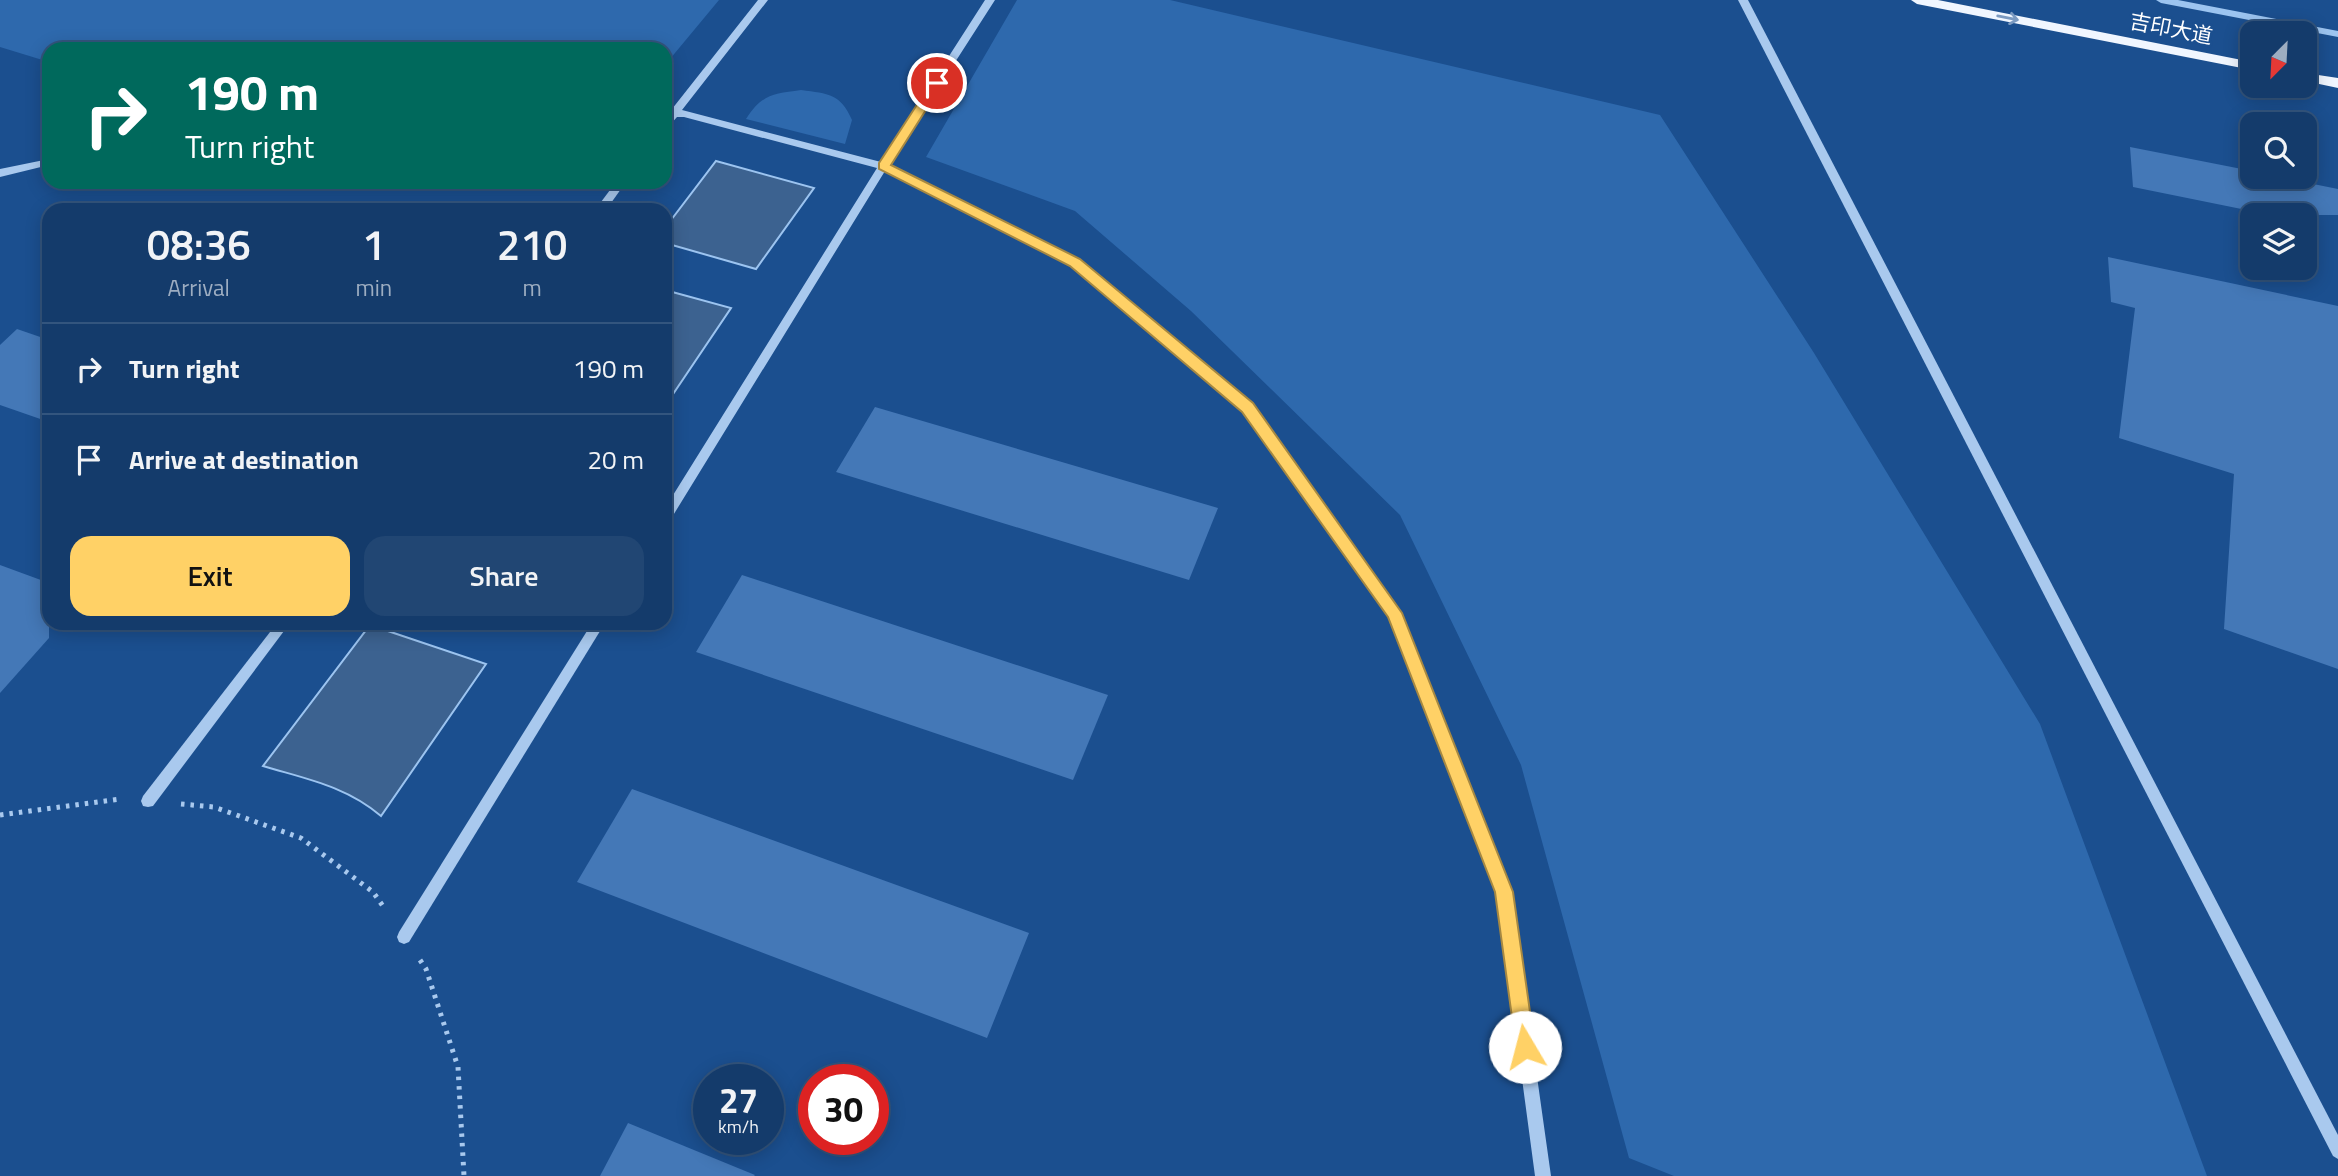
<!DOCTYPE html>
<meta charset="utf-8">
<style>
:root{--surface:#143b6b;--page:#214673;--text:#f1f3f6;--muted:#9dadc1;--line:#33557e;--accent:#ffd166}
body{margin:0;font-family:"Titillium Web","Noto Sans SC",sans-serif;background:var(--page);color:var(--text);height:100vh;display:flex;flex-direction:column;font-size:26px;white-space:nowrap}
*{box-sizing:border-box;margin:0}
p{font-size:23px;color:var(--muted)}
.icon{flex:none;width:38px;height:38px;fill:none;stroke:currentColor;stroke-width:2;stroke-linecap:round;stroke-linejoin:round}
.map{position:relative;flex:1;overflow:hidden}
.details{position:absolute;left:42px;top:203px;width:630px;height:427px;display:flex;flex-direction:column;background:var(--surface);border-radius:21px;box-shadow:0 4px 18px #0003,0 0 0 2px var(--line)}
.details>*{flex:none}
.guide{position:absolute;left:42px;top:42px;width:630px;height:147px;border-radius:21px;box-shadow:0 4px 18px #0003,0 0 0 2px var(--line);background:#00695c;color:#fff;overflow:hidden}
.needle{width:46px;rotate:204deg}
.fabs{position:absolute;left:2240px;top:21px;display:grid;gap:14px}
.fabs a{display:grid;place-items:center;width:77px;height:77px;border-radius:14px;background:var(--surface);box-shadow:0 4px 18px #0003,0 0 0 2px var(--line);font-size:35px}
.speed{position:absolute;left:693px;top:1064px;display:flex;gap:14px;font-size:35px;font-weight:700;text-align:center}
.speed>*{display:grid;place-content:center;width:91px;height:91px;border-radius:50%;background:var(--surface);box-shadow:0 4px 18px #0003,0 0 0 2px var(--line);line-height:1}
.speed small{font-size:18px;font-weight:400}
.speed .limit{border:10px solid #d22;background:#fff;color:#111}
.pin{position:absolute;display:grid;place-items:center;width:60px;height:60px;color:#fff;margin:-30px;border:4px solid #fff;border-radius:50%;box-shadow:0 2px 7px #0007}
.me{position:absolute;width:77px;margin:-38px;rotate:352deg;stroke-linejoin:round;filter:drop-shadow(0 0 5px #0008)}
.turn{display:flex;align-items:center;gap:24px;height:147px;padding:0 28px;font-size:32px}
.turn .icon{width:91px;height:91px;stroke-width:2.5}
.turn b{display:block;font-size:49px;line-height:60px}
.eta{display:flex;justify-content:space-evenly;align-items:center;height:119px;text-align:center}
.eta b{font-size:42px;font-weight:600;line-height:49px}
.primary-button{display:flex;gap:14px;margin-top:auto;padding:14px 28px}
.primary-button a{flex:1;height:80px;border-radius:21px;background:var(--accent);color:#111;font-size:28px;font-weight:600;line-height:80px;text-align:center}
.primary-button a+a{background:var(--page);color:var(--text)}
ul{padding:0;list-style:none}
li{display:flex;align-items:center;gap:21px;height:91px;padding:0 28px;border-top:2px solid var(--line)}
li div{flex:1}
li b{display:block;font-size:26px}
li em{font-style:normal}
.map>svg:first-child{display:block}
.green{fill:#2e69ad}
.water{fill:#3c6290;stroke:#9cc4f0;stroke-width:2}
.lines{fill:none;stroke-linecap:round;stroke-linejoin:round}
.stream{fill:#9cc4f0;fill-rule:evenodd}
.building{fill:#4478b7}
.path{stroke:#a9c9ee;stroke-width:5;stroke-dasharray:3.5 6;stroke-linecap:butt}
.minor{fill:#a9c9ee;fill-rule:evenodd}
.major{fill:#f0f6ff;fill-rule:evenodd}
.oneway{stroke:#7b9ac1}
.route{fill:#ffd166;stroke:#a68842;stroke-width:2}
.labels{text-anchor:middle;stroke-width:5;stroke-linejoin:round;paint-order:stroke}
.far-street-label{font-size:21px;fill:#fff;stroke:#1b4f8f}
</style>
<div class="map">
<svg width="2338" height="1176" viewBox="0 0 2338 1176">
<rect width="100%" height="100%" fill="#1b4f8f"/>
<g class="green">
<polygon points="0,0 719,0 665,65 665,49 49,49 49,62 0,47"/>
<polygon points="1017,0 1170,0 1660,115 1814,353 2040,724 2207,1176 1674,1176 1629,1158 1521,765 1400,515 1191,311 1075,211 926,157"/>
<path d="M 801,90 C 829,94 840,93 852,120 L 845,144 L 746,119 C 762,94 773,94 801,90 Z"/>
</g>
<g class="water">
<polygon points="716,161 814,188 756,269 665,243 665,228"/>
<polygon points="665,290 731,308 665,406"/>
<path d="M 370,625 L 486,664 L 381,816 C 346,786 306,779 263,766 Z"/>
</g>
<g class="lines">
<polygon class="stream" points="2156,0 2178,0 2338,31 2338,37 2161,3"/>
</g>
<g class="building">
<polygon points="2130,147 2252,171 2252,177 2279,177 2338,189 2338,215 2271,215 2133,187"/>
<polygon points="2108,257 2338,306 2338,669 2224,629 2234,474 2119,438 2135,308 2111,302"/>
<polygon points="17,329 49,340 49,422 0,405 0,345"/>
<polygon points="875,407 1218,508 1189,580 836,472"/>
<polygon points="0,565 49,583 49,638 0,693"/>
<polygon points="742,575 1108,695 1073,780 696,652"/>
<polygon points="632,789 1029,933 987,1038 577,882"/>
<polygon points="628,1123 755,1175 754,1176 600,1176"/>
</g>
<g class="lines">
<g class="path">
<polyline points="181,804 214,807 301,838 373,892 385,909"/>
<polyline points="0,815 120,799"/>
<polyline points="420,960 426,969 458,1067 464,1176"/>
</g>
<g class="minor">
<polygon points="758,0 768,0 682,110 881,162 985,0 995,0 889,165 1079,259 1251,404 1398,609 1511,892 1551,1176 1535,1176 1497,892 1389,616 1243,410 1071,265 885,171 669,522 665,523 665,508 877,168 684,117 677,117 668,127 665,128 665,118 667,116 665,115 665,109 672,109"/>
<polygon points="1738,0 1748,0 2338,1135 2338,1159 2333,1156"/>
<polygon points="49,159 49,165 0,177 0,169"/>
<polygon points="616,182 626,182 606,210 595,210"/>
<polygon points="277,623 290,623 153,806 148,807 143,806 141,801 143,796"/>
<polygon points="592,623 605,623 409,942 404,944 399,942 397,937 399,932"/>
</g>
<g class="major">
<polygon points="1911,0 1938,0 2252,62 2252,70 1917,4"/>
<polygon points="2305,73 2338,78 2338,88 2305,81"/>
</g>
</g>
<defs><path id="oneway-shaft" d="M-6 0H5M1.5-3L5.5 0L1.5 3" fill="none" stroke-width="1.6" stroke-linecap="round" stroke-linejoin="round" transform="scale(1.75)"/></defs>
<use class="oneway" href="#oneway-shaft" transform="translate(2008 18) rotate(11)"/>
<polygon class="route" points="937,79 943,83 891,165 1080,259 1253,403 1402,613 1513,892 1535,1047 1532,1054 1525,1056 1519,1054 1516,1047 1495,892 1388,617 1242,412 1070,266 879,169 879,163 933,80"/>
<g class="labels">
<g class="far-street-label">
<text transform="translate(2171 29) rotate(11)" y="7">吉印大道</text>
</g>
</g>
</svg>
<div class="fabs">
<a><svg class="needle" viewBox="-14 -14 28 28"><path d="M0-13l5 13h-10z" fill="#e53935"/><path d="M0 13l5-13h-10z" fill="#9dadc1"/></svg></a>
<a><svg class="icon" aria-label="search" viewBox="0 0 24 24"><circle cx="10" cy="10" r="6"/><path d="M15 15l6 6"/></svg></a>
<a><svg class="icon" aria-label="layers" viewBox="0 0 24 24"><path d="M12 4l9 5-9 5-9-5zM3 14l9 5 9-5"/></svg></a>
</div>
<div class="speed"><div>27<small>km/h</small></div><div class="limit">30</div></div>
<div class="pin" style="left:937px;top:83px;background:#d93025"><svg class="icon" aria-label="arrive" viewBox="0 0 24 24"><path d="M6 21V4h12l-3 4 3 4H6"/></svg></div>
<svg class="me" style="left:1525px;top:1047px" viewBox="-20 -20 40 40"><circle r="19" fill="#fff"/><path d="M0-13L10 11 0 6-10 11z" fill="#ffd166"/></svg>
<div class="guide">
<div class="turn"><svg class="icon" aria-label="right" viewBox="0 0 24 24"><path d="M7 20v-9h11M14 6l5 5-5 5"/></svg><div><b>190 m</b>Turn right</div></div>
</div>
<section class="details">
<div class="eta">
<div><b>08:36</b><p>Arrival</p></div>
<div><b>1</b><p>min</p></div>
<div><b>210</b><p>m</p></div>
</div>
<ul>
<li><svg class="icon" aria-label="right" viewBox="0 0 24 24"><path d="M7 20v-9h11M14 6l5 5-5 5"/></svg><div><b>Turn right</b></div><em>190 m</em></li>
<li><svg class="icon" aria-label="arrive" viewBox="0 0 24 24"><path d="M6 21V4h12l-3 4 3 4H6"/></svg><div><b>Arrive at destination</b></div><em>20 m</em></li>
</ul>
<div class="primary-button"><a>Exit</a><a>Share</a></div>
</section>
</div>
